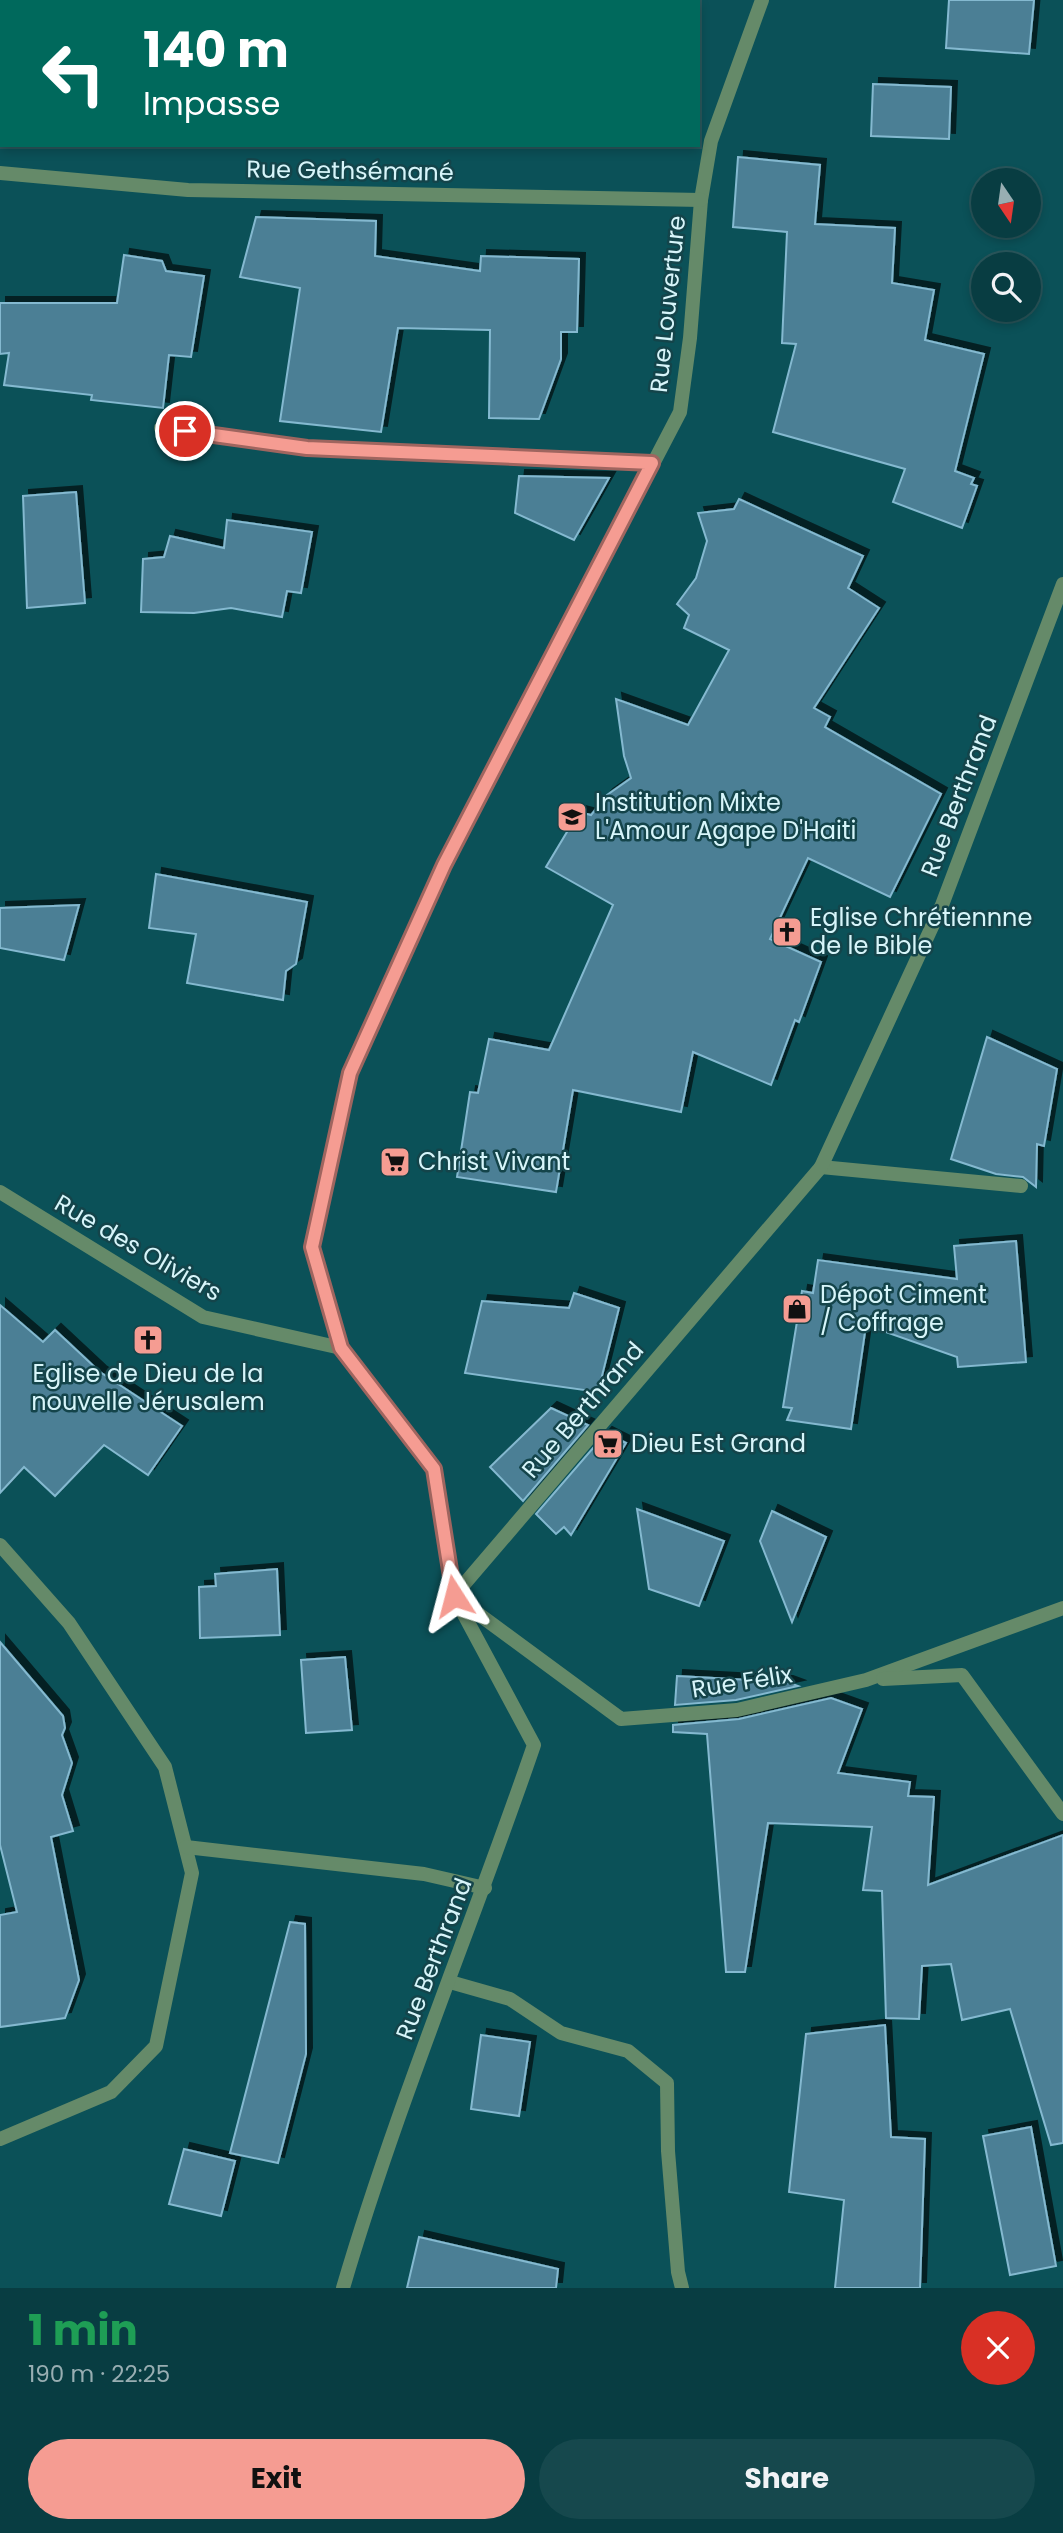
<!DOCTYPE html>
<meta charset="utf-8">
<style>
:root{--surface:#083d42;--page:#16484d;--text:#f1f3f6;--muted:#98aeb2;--line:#29565b;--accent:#f59c92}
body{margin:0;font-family:Poppins,sans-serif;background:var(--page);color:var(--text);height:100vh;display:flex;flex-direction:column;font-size:26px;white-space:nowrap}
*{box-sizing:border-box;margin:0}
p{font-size:23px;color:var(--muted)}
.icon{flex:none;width:38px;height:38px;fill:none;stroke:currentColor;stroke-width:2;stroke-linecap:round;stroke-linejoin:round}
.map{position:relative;height:2288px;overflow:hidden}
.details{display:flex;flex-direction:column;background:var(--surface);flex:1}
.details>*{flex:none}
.hud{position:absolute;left:0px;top:0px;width:700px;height:147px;box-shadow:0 4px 10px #0003,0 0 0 2px var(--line);background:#00695c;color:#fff;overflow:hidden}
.needle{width:46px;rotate:167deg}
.fabs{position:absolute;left:971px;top:168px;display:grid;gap:14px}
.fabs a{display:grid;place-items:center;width:70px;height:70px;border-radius:50%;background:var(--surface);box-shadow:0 4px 10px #0003,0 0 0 2px var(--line);font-size:35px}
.pin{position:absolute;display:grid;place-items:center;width:60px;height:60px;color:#fff;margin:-30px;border:4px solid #fff;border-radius:50%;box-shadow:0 2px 7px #0007}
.me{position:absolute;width:77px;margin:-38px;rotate:351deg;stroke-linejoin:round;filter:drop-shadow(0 0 5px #0008)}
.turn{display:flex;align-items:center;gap:24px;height:147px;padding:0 28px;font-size:32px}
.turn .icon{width:91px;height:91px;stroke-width:2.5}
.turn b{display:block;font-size:49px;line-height:60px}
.round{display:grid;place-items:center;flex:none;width:74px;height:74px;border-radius:37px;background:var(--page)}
.headline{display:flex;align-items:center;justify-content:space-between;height:119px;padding:0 28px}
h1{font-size:42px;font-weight:700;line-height:52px;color:#1e9e55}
.cta{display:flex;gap:14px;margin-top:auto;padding:14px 28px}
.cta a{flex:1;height:80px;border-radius:42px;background:var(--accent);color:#111;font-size:28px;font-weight:700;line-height:80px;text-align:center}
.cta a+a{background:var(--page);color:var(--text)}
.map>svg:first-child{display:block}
.building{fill:#4c7f95;stroke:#84b9d0;stroke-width:2;filter:url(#shadow)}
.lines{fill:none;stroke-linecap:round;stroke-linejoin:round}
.service{stroke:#658a69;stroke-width:14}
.minor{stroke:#658a69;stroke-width:14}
.tertiary{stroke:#658a69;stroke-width:14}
.route-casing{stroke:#9f655f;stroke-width:18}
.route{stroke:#f59c92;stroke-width:12}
.labels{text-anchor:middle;stroke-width:5;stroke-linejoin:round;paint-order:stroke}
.street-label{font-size:24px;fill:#d7f5fa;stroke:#14444a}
.poi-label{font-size:24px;fill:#d7f5fa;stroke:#14444a;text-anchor:start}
</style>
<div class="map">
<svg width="1063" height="2288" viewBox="0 0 1063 2288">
<defs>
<filter id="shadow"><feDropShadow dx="6" dy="-6" stdDeviation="0" flood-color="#0009"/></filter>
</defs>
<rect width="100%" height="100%" fill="#0b5158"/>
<g class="building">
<polygon points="949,0 1034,0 1029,54 946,48"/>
<polygon points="873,84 951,87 949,139 871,136"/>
<polygon points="738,157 820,165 815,224 895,228 892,283 934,290 925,340 984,354 955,471 974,478 971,484 977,486 962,528 893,502 905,469 773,432 796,344 782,343 787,232 733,227"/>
<polygon points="256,217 376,221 375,256 480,271 481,256 579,259 577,332 561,332 561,359 539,419 489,418 490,330 398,328 381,432 280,421 300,288 240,277"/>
<polygon points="124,255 162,261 166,271 204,276 191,357 169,355 163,408 91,400 92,395 4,385 9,353 0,354 0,303 117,303"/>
<polygon points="519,476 609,478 574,540 515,513"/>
<polygon points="76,492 85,603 27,608 23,496"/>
<polygon points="739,499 863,556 848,588 879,608 814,708 830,717 825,727 941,794 890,897 808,858 770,939 821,962 799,1022 795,1020 771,1085 693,1052 681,1112 573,1090 556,1192 457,1177 470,1092 478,1093 489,1039 549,1050 613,905 546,867 579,812 591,815 607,795 631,778 624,756 616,699 688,725 729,650 684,628 689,615 677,604 696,578 707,541 698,513 734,509"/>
<polygon points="227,520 312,532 301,593 287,591 282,617 231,608 194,613 141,612 143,559 164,557 170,536 224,548"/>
<polygon points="156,874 307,902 296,964 286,971 283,1000 187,983 196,934 149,928"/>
<polygon points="79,905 64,960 0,948 0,908"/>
<polygon points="987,1037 1057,1069 1044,1146 1037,1144 1036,1187 1023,1177 996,1174 951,1159"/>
<polygon points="1016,1241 1026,1362 958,1367 957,1357 866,1325 851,1429 787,1420 792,1408 783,1407 802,1291 813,1293 818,1260 957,1279 954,1246"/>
<polygon points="574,1293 619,1308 598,1392 465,1373 482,1301 569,1308"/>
<polygon points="0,1305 43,1342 55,1330 100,1372 182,1426 148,1475 104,1445 55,1496 24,1467 0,1493"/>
<polygon points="551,1408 588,1425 523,1501 490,1467"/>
<polygon points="606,1433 626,1443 571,1535 564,1527 556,1534 536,1514"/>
<polygon points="637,1509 724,1541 699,1606 649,1589"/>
<polygon points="772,1511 826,1537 792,1622 760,1541"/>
<polygon points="277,1569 280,1635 200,1638 199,1587 216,1586 215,1574"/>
<polygon points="0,1642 63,1716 65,1728 62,1735 72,1763 62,1795 73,1831 51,1837 79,1980 65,2018 0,2027 0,1915 17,1912 0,1845"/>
<polygon points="345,1657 352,1730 306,1733 301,1660"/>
<polygon points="677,1676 787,1682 798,1686 736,1700 675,1705"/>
<polygon points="831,1698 862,1709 838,1773 910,1782 908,1796 934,1797 928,1885 1063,1835 1063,2143 1051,2145 1010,2009 962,2020 951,1964 922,1966 919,2019 886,2018 882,1891 863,1890 872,1827 768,1823 745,1972 726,1972 707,1734 673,1732 673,1725 739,1719"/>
<polygon points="290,1922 305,1924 306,2054 278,2163 230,2153"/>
<polygon points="885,2025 891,2137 925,2139 920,2288 835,2288 844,2200 789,2192 806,2034"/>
<polygon points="481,2035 530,2042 519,2116 471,2109"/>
<polygon points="1031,2127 1056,2266 1010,2275 983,2136"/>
<polygon points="184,2149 235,2161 221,2216 169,2204"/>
<polygon points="419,2237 558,2269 556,2288 407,2288"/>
</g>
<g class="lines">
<polyline class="service" points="821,1167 1021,1186"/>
<g class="minor">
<polyline points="762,0 711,141 701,200 690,338 680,412 444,865 350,1073 312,1247 341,1348 434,1469 454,1596 621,1719 737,1710 866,1680 1063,1608"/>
<polyline points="0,173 188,190 701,200"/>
<polyline points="161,428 307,448 652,463"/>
<polyline points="0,1192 203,1317 341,1348"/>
<polyline points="0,1545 69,1623 165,1767 192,1873 156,2046 111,2092 0,2139"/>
<polyline points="883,1679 962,1675 1063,1814"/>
<polyline points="186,1847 424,1874 485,1888"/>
<polyline points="450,1982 510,1999 561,2033 628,2051 667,2083 668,2151 678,2272 682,2288"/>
</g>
<path class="tertiary" d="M 343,2288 C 397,2104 472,1926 534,1745 L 454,1596 L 821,1167 L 942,905 L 1063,584"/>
</g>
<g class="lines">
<g class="route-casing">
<polyline id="route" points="185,431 307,448 652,463 444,865 350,1073 312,1247 341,1348 434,1469 454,1596"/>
</g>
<use href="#route" class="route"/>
</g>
<defs>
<g id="school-square" transform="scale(1.575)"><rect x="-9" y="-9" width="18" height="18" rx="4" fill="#f59c92" stroke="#14444a"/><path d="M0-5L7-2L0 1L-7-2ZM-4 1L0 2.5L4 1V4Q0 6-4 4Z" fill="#111"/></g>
<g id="church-square" transform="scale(1.575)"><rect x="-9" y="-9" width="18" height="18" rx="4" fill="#f59c92" stroke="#14444a"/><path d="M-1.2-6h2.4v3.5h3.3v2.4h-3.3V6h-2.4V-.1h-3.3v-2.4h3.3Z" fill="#111"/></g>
<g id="supermarket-square" transform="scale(1.575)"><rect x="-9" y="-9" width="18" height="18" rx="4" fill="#f59c92" stroke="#14444a"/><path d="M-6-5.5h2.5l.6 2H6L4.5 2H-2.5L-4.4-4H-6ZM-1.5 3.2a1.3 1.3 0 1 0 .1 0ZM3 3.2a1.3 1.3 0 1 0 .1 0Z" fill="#111"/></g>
<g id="shop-square" transform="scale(1.575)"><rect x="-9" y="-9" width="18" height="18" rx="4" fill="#f59c92" stroke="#14444a"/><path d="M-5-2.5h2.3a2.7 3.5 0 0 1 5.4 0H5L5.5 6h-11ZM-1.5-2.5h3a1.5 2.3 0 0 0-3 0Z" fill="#111"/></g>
</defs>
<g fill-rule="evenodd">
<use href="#school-square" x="572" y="817"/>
<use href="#church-square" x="787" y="932"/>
<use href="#supermarket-square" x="395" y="1162"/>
<use href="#shop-square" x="797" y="1309"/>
<use href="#church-square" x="148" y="1340"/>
<use href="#supermarket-square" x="608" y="1444"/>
</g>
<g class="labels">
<g class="street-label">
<text transform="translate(350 171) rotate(1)" y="8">Rue Gethsémané</text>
<text transform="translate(668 304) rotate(-84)" y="8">Rue Louverture</text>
<text transform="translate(959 796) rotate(-69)" y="8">Rue Berthrand</text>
<text transform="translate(138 1248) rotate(30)" y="8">Rue des Oliviers</text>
<text transform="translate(583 1410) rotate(-49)" y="8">Rue Berthrand</text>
<text transform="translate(742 1682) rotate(-9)" y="8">Rue Félix</text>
<text transform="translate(434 1959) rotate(-69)" y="8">Rue Berthrand</text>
</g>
<g class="poi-label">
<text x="595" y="811">Institution Mixte<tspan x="595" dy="28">L'Amour Agape D'Haiti</tspan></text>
<text x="810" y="926">Eglise Chrétiennne<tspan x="810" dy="28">de le Bible</tspan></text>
<text x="418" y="1170">Christ Vivant</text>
<text x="820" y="1303">Dépot Ciment<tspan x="820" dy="28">/ Coffrage</tspan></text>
<text x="148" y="1382" text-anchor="middle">Eglise de Dieu de la<tspan x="148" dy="28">nouvelle Jérusalem</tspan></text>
<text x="631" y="1452">Dieu Est Grand</text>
</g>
</g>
</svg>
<div class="fabs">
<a><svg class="needle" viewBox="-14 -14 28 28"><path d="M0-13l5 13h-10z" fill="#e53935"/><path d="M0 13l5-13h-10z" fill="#98aeb2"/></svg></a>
<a><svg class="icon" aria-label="search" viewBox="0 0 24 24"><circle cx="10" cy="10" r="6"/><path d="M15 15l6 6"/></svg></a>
</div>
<div class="pin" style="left:185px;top:431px;background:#d93025"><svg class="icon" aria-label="arrive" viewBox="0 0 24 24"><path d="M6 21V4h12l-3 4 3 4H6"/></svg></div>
<svg class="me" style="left:454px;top:1596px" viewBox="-20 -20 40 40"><path d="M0-17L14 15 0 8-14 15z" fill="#f59c92" stroke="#fff" stroke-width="4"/></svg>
<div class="hud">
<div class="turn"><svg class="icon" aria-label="left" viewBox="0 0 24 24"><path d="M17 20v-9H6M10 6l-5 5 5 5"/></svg><div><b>140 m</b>Impasse</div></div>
</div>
</div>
<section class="details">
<div class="headline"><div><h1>1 min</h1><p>190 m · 22:25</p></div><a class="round" style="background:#d93025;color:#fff"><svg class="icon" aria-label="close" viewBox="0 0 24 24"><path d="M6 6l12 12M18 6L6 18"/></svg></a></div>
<div class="cta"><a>Exit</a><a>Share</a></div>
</section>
